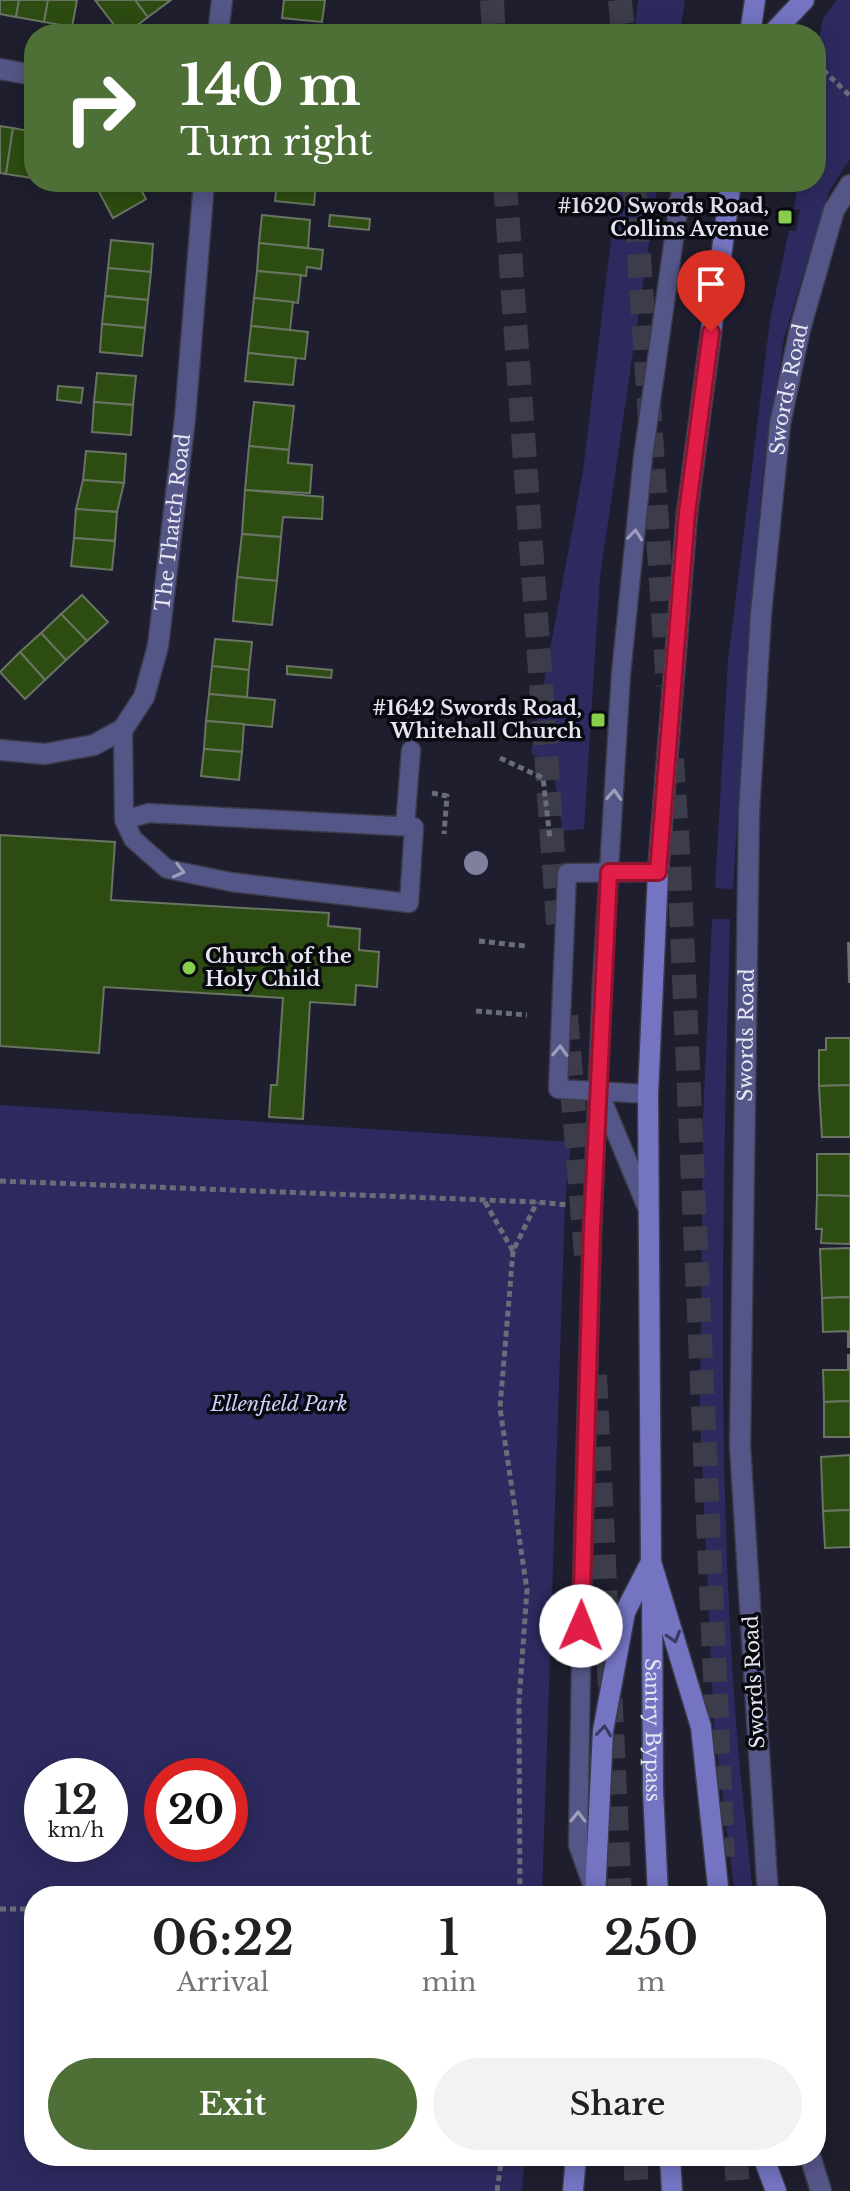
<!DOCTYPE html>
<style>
:root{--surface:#fff;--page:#f2f2f2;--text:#202124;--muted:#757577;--accent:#4e6f36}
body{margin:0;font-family:"Libre Baskerville",serif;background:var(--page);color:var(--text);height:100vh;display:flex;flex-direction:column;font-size:30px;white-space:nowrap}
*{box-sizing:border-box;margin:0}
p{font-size:26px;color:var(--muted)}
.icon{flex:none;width:44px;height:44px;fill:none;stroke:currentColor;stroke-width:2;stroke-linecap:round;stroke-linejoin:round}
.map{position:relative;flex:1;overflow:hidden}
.side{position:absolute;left:24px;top:1886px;width:802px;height:280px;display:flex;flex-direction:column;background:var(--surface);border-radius:32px;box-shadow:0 4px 20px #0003}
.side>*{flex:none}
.hud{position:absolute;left:24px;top:24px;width:802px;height:168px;border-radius:32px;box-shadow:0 4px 20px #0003;background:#4e6f36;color:#fff;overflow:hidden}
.speed{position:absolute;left:24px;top:1758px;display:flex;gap:16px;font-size:40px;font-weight:700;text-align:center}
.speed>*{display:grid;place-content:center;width:104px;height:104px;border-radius:50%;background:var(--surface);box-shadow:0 4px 20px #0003;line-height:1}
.speed small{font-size:20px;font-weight:400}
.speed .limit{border:12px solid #d22;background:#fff;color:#111}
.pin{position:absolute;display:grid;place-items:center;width:68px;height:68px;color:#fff;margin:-82px -34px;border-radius:50% 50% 50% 0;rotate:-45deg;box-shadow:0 0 8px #0007}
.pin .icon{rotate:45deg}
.me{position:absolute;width:88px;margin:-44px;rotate:1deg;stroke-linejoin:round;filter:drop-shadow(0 0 6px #0008)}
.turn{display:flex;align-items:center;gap:28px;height:168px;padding:0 24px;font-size:36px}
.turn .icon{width:104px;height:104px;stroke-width:2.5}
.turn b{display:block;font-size:56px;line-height:68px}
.eta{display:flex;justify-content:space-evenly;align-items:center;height:136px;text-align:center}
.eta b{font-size:48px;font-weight:600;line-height:56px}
.primary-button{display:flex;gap:16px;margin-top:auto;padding:16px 24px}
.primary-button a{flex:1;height:92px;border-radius:48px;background:var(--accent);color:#fff;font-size:32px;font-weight:600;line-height:92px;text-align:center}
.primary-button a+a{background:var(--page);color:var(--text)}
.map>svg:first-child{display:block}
.green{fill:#2d2a60;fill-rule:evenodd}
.building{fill:#2d4c11;stroke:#6a7463;stroke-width:2}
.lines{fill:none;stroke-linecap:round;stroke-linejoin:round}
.motorway-tunnel{stroke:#3c3c4b;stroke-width:24;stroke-dasharray:24 12;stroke-linecap:butt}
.service-casing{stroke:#3a3a49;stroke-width:21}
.minor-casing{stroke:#3a3a49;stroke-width:23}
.secondary-casing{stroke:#3a3a49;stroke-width:23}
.path{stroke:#6b6c7a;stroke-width:5;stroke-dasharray:6 4;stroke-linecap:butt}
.service{stroke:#555688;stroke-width:18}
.minor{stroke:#555688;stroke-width:20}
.secondary{stroke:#7474c3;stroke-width:20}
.tree{fill:#7e809e}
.oneway{stroke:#9d9ebc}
.oneway2{stroke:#393961}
.route-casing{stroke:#92132f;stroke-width:20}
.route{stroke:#e11d48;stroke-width:14}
.poi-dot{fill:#87cf4b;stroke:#090910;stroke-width:3}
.labels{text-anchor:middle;stroke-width:7;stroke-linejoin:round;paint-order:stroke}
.poi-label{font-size:20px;font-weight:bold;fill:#e5e6f1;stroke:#090910;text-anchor:end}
.street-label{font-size:20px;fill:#e5e6f1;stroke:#090910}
.park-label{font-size:20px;font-style:italic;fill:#cdd0fa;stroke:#090910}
</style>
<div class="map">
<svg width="850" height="2191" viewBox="0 0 850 2191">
<rect width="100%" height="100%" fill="#1e1e2e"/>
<g class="green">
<polygon points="638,0 685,0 680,34 634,34"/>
<polygon points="837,0 850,0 850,159 829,191 784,338 763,472 748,643 733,889 715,888 728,661 770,320 789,230 796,231 800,210 794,209 798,182 816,182 816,52 823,19"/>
<polygon points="618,182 658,182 600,577 584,829 563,831 552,766 531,753 583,471"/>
<path d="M 712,919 L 730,919 C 723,1186 716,1455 736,1722 C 740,1780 748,1838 753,1896 L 735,1896 L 714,1726 L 700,1419 L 703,1117 Z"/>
<path d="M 0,1105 L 571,1142 L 565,1205 L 542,1896 L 34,1896 L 34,2156 L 525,2156 L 522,2191 L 0,2191 ZM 42,1776 L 110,1776 L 110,1844 L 42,1844 ZM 162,1776 L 230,1776 L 230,1844 L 162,1844 Z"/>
</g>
<g class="building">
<polygon points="0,0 19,0 16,17 0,14"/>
<polygon points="19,0 48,0 44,22 16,17"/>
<polygon points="48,0 77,0 72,27 44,22"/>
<polygon points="95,0 135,0 148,17 126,34 121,34"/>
<polygon points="135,0 171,0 148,17"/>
<polygon points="284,0 325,0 322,22 282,18"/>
<polygon points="0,126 13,128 6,174 0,173"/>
<polygon points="13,128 34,132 32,178 6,174"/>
<polygon points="93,182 113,182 98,190"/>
<polygon points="113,182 137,182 146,199 113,218 98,190"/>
<polygon points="277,182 316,182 314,205 275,201"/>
<polygon points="262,215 310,220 308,248 259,243"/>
<polygon points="330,215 370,219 369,230 329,226"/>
<polygon points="111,240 153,244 151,272 108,268"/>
<polygon points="259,243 323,250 321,269 307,267 306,276 257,271"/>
<polygon points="108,268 151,272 148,300 105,296"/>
<polygon points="257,271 301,275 298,303 254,298"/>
<polygon points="105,296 148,300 145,328 102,324"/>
<polygon points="254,298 293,302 290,330 251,326"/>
<polygon points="102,324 145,328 142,356 100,352"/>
<polygon points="251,326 308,332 305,359 248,353"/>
<polygon points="248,353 296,358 293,385 245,381"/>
<polygon points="97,373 136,376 133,405 94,402"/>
<polygon points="58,386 83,388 81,403 57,400"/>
<polygon points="94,402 133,405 131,435 92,432"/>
<polygon points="254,402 294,406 289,450 249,446"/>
<polygon points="249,446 289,450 288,463 312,465 310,493 245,490"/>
<polygon points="86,451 126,454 124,483 83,480"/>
<polygon points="83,480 124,483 117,512 76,509"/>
<polygon points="245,490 323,497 322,519 283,517 281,537 242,534"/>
<polygon points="76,509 117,512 115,541 74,538"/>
<polygon points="242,534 281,537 277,581 237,577"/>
<polygon points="74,538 115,541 112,570 71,566"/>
<polygon points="237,577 277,581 272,625 233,621"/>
<polygon points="82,595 108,622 87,641 61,614"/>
<polygon points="61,614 87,641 66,660 41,633"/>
<polygon points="41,633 66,660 45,680 20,652"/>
<polygon points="215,639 252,642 249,670 212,666"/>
<polygon points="20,652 45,680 25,699 0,672"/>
<polygon points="212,666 249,670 247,697 209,694"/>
<polygon points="287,666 332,670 331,678 287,674"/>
<polygon points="209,694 275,700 272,727 206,721"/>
<polygon points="206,721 244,724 242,752 204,749"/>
<polygon points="204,749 242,752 239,780 201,776"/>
<polygon points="0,835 115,842 111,900 329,913 328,926 360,929 359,950 379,952 377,987 356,985 355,1005 310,1002 303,1119 269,1117 271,1085 277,1085 283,998 104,987 99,1053 0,1046"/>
<polygon points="848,943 850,943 850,982 849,982"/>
<polygon points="826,1038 850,1038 850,1085 819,1086 819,1050 826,1050"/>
<polygon points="850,1085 850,1137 822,1137 819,1086"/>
<polygon points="817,1154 850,1154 850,1196 817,1195"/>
<polygon points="817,1195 850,1196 850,1244 821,1243 822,1229 816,1229"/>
<polygon points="850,1248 850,1297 822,1298 820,1249"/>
<polygon points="850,1297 850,1347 848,1347 848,1331 823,1332 822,1298"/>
<polygon points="848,1355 850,1355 850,1401 824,1402 823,1370 848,1370"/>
<polygon points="850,1401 850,1437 824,1437 824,1402"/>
<polygon points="850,1455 850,1510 823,1511 821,1457"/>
<polygon points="850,1510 850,1547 825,1548 823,1511"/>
</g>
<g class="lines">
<g class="motorway-tunnel">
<polyline points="492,0 494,34"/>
<polyline points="620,0 623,34"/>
<polyline points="505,182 559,936"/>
<polyline points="634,182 668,686"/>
<polyline points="672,759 679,865 723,1857"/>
<polyline points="566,1016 586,1255"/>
<polyline points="595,1375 620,1896"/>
<polyline points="635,2156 637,2191"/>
<polyline points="736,2156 738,2191"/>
</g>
<g class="service-casing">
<g id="service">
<polyline points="123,729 124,820 149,813 414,827 409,903 231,882 167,869 133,839 124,820"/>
<polyline points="405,826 411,750"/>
<polyline points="648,1094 558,1089 567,873 658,872"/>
<polyline points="601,1097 648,1210"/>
<polyline points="594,1890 578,1845 583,1548 592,1230 602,985 621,674 643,457 682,182"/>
</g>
</g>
<g class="minor-casing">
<g id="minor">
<polyline points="218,34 222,0"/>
<polyline points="0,69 34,75"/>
<path id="s1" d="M 0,750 L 45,754 L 94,745 L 123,729 L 144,697 L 158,646 L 185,418 L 204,182"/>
<path id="s2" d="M 768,1896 L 740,1446 L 749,813 L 761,614 L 780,424 L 800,329 L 834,210 L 850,185"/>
<polyline points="810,2156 821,2191"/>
</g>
</g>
<g class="secondary-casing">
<g id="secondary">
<polyline points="750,34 755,0"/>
<polyline points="772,34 804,0"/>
<path id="s3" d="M 652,1586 L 653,1790 L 658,1896"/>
<polyline points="595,1896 603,1731 625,1612 651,1562"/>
<polyline points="719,1896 701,1727 651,1562 648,1094 658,872 687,513 731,182"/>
<polyline points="670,2156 672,2191"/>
<polyline points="763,2156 776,2191"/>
<polyline points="573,2191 576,2156"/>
</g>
</g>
<g class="path">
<polyline points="816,63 850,96"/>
<polyline points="500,758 543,778 550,839"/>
<polyline points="432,793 447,796 444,834"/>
<polyline points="479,941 525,946"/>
<polyline points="476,1011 527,1015"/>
<polyline points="0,1181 537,1202 568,1205"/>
<polyline points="485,1202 513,1251 537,1202"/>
<polyline points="513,1251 500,1408 527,1590 519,1702 520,1896"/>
<polyline points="0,1909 34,1909"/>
<polyline points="497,2191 502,2156"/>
</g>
<use href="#service" class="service"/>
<use href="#minor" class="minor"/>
<use href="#secondary" class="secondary"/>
</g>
<circle class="tree" cx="476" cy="863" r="12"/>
<defs><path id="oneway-chevron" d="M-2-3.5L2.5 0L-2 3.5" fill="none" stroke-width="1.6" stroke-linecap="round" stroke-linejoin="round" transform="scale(2)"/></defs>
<g class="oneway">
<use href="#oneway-chevron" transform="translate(635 535) rotate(-84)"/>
<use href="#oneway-chevron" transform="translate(614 795) rotate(-87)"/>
<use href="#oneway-chevron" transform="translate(179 871) rotate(14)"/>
<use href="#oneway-chevron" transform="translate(560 1051) rotate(-88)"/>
<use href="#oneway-chevron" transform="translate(578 1817) rotate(-89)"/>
</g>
<g class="oneway2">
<use href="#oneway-chevron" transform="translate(674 1637) rotate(73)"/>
<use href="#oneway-chevron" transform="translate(604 1731) rotate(-84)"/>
</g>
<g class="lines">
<g class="route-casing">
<polyline id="route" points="581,1626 592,1230 609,872 658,872 687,513 711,332"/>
</g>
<use href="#route" class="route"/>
</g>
<g class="poi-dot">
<rect x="777" y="209" width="16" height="16" rx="4"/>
<rect x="590" y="712" width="16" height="16" rx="4"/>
<circle cx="189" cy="968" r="8"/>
</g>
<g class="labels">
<g class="poi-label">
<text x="769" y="213">#1620 Swords Road,<tspan x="769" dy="23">Collins Avenue</tspan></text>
<text x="582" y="715">#1642 Swords Road,<tspan x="582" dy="23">Whitehall Church</tspan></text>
<text x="205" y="963" text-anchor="start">Church of the<tspan x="205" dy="23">Holy Child</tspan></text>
</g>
<g class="street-label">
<text dy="7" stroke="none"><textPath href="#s2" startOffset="1510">Swords Road</textPath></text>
<text dy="7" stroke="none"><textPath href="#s1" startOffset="344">The Thatch Road</textPath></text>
<text dy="7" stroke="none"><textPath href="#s2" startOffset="862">Swords Road</textPath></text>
<text transform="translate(754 1682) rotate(-93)" y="7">Swords Road</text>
<text dy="7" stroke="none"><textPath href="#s3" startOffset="144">Santry Bypass</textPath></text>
</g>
<g class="park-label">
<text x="279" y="1411">Ellenfield Park</text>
</g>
</g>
</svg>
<div class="speed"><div>12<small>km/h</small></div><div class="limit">20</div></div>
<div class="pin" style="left:711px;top:332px;background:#d93025"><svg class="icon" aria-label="arrive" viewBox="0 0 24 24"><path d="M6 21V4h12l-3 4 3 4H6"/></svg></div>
<svg class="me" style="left:581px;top:1626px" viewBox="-20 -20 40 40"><circle r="19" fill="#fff"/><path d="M0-13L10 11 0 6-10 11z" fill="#e11d48"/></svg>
<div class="hud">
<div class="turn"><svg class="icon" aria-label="right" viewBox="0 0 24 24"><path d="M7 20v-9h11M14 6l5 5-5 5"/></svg><div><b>140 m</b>Turn right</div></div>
</div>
<section class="side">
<div class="eta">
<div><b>06:22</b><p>Arrival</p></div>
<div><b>1</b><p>min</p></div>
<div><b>250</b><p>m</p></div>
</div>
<div class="primary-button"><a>Exit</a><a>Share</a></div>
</section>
</div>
